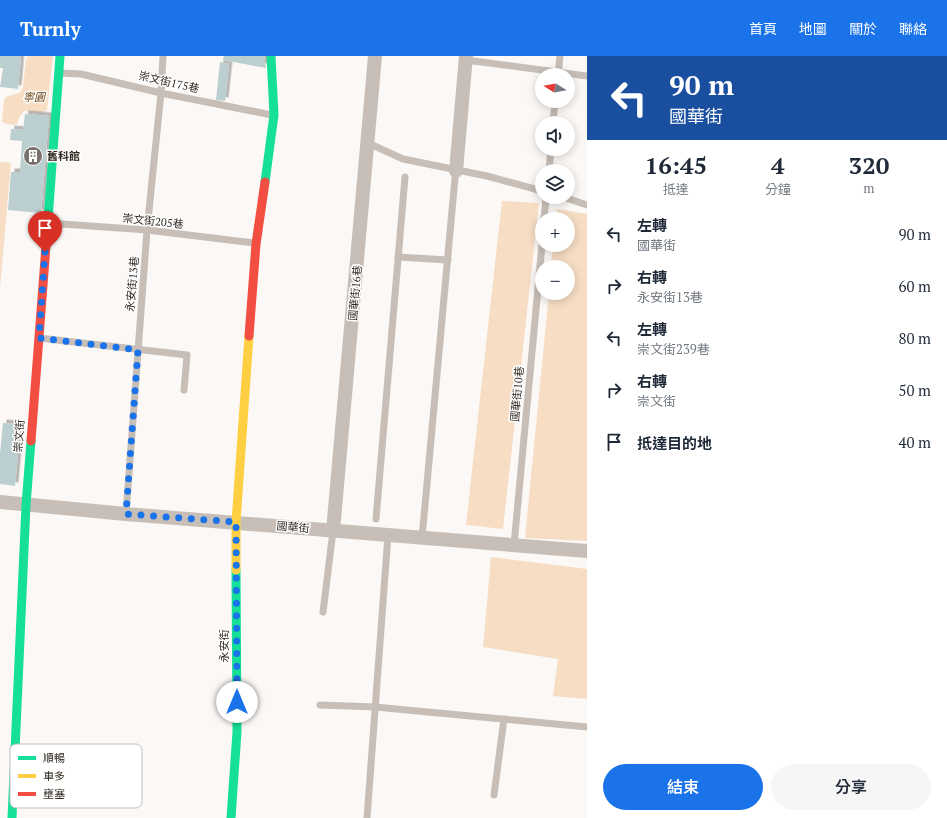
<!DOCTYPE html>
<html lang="zh-TW">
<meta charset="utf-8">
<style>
:root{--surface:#fff;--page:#f6f6f7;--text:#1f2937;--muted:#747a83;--accent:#1a73e8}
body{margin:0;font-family:"PT Serif","Noto Sans TC",serif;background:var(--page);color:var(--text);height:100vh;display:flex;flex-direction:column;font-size:15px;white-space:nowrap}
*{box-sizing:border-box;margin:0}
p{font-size:13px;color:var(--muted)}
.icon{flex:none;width:22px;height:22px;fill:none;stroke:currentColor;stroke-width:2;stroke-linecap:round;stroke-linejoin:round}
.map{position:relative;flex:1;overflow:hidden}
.sheet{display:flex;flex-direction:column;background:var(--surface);width:360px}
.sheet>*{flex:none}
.banner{background:#1a4fa0;color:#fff;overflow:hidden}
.needle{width:26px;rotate:281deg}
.fabs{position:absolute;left:535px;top:12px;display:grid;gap:8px}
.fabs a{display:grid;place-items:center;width:40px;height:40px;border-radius:50%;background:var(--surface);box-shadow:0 2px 10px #0003;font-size:20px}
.pin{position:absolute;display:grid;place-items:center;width:34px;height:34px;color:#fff;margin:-41px -17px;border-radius:50% 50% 50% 0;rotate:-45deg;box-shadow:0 0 4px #0007}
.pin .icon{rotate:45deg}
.me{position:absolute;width:44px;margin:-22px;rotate:0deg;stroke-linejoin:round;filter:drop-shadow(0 0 3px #0008)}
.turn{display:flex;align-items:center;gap:14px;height:84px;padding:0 16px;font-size:18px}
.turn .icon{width:52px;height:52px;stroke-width:2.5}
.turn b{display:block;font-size:28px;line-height:34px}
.eta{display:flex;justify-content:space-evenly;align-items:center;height:68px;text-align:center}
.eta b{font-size:24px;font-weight:600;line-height:28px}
.cta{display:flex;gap:8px;margin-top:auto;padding:8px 16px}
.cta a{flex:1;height:46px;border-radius:24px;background:var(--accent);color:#fff;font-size:16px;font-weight:600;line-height:46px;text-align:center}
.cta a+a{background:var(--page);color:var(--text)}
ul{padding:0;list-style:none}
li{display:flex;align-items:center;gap:12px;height:52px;padding:0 16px}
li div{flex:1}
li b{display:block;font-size:15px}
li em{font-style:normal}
header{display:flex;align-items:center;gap:24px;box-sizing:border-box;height:56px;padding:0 20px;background:var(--accent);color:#fff}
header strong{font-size:19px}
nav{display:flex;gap:22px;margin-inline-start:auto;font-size:14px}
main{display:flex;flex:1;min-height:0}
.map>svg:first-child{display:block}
.green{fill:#f7ddc4}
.building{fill:#bbcfd1;filter:url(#shadow)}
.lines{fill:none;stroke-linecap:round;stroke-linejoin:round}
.lane{stroke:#c7bfb7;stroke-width:7}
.street{stroke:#c7bfb7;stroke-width:14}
.fast{stroke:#16e098;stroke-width:9}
.slow{stroke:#ffcf43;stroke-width:9}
.jam{stroke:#f24e42;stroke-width:9}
.route{stroke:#1a73e8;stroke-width:7;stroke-dasharray:0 12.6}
.labels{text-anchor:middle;stroke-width:3;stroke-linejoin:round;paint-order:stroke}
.street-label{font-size:11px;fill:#312921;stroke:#fff}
.park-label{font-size:11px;font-style:italic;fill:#6a4215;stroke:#fff}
.poi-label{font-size:11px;font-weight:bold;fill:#312921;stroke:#fff;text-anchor:start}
.key{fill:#fff;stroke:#c1bfbc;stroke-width:1}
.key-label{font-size:11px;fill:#312921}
</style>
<header>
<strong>Turnly</strong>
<nav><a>首頁</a><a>地圖</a><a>關於</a><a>聯絡</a></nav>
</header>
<main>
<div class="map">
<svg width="587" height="762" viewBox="0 0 587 762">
<defs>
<filter id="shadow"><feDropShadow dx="3.5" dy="-3.5" stdDeviation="0" flood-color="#0004"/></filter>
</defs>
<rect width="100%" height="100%" fill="#fbf8f6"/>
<g class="green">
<polygon points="28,0 53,0 47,54 42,56 24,55 20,60 17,68 13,69 4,67 2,65 4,44 6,41 21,36 23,31 26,3"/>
<polygon points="0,106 11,107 0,232"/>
<polygon points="502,145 539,147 503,473 466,469"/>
<polygon points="557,153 587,158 587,485 525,482 549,237 568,237 568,211 551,211 553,189 568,189 568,163 556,163"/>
<polygon points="491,501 587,513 587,643 553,640 558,603 483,591"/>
</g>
<g class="building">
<polygon points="0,0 21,0 18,33 0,31 3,12 0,12"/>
<polygon points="224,0 264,0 266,12 223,4"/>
<polygon points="220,6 229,8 225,45 216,44"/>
<polygon points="25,58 49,60 41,157 8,154 11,116 20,116 22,85 10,84 11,73 23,74"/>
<polygon points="3,367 14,368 14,373 20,374 15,430 0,428 0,398"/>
</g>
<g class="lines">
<g class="lane">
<polyline points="466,4 587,20"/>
<polyline points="59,17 81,18 161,37 272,59"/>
<polyline points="558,19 560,0"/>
<polyline points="553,67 555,45"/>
<polyline points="368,87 403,103 487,120 542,135"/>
<polyline points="549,115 551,93"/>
<polyline points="563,141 587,149"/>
<polyline points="544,163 546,141"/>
<polyline points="48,167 147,174 254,187"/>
<polyline points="398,201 448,204"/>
<polyline points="39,282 187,299 184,334"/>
<polyline points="126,458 147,174 161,37 163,0"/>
<polyline points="376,463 405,121"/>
<polyline points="422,482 455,122"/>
<polyline points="514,489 542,189"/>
<polyline points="323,556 333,475"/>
<polyline points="320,649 375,651 587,671"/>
<polyline points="494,739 504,663"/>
<polyline points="367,762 388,479"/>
</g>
<g class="street">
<polyline points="456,115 466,0"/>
<polyline points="0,446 126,458 587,495"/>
<polyline points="333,475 375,0"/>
</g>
<g class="fast">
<polyline points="265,126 274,59 271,0"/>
<polyline points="47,177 60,0"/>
<polyline points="12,762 26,449 31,385"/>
<polyline points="231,762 237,676 236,514"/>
</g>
<polyline class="slow" points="236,514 236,466 249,280"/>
<g class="jam">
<polyline points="249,280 256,188 265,126"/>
<polyline points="31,385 47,177"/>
</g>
</g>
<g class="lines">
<polyline class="route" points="45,196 39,282 138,294 126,458 236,466 237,646"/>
</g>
<defs>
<g id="building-disc" transform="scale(1)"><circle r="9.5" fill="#78716c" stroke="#fff"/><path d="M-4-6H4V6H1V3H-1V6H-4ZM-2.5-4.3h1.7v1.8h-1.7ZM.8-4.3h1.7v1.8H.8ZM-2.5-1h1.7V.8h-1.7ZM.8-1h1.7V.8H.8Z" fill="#fff"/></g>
</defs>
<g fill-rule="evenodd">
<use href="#building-disc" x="33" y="100"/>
</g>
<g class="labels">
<g class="street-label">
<text transform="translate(169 26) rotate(13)" y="4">崇文街175巷</text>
<text transform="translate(153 165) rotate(6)" y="4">崇文街205巷</text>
<text transform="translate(132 228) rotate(-85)" y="4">永安街13巷</text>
<text transform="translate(355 237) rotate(-85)" y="4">國華街16巷</text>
<text transform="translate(517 338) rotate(-85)" y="4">國華街10巷</text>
<text transform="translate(19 380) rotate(-86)" y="4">崇文街</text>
<text transform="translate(293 471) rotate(5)" y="4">國華街</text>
<text transform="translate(224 590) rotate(-90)" y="4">永安街</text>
</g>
<g class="park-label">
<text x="34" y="45">寧園</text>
</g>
<g class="poi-label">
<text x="47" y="104">舊科館</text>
</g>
</g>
<rect x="10" y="688" width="132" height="64" rx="6" class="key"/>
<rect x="18" y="700" width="18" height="4" fill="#16e098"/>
<rect x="18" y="718" width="18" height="4" fill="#ffcf43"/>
<rect x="18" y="736" width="18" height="4" fill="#f24e42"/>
<g class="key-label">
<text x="43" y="706">順暢</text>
<text x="43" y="724">車多</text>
<text x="43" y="742">壅塞</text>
</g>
</svg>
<div class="fabs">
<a><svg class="needle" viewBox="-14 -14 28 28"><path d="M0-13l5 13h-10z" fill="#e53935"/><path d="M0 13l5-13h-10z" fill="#747a83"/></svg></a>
<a><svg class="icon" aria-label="sound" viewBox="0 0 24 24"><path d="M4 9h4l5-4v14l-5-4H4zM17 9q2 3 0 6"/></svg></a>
<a><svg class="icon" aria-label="layers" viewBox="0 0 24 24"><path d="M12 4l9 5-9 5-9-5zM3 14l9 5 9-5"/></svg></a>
<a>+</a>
<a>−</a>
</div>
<div class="pin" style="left:45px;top:196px;background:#d93025"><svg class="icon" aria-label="arrive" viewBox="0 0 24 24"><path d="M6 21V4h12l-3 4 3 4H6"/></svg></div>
<svg class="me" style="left:237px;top:646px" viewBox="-20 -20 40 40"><circle r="19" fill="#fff"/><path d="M0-13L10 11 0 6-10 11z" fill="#1a73e8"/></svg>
</div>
<section class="sheet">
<div class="banner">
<div class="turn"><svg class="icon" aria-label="left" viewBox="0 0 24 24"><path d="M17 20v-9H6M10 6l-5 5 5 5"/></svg><div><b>90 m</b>國華街</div></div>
</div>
<div class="eta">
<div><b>16:45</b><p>抵達</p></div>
<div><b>4</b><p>分鐘</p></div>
<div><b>320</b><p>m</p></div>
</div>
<ul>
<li><svg class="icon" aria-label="left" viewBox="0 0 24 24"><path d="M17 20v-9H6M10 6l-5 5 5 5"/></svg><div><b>左轉</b><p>國華街</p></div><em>90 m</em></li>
<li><svg class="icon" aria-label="right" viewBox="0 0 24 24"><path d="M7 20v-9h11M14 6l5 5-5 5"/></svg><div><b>右轉</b><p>永安街13巷</p></div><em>60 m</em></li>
<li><svg class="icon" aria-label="left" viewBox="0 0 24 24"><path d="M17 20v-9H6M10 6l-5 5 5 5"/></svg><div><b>左轉</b><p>崇文街239巷</p></div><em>80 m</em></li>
<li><svg class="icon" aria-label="right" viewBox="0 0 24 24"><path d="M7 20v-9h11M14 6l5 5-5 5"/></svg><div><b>右轉</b><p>崇文街</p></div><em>50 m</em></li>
<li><svg class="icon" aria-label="arrive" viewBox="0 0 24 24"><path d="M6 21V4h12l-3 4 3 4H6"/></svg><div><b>抵達目的地</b></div><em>40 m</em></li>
</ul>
<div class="cta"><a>結束</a><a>分享</a></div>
</section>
</main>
